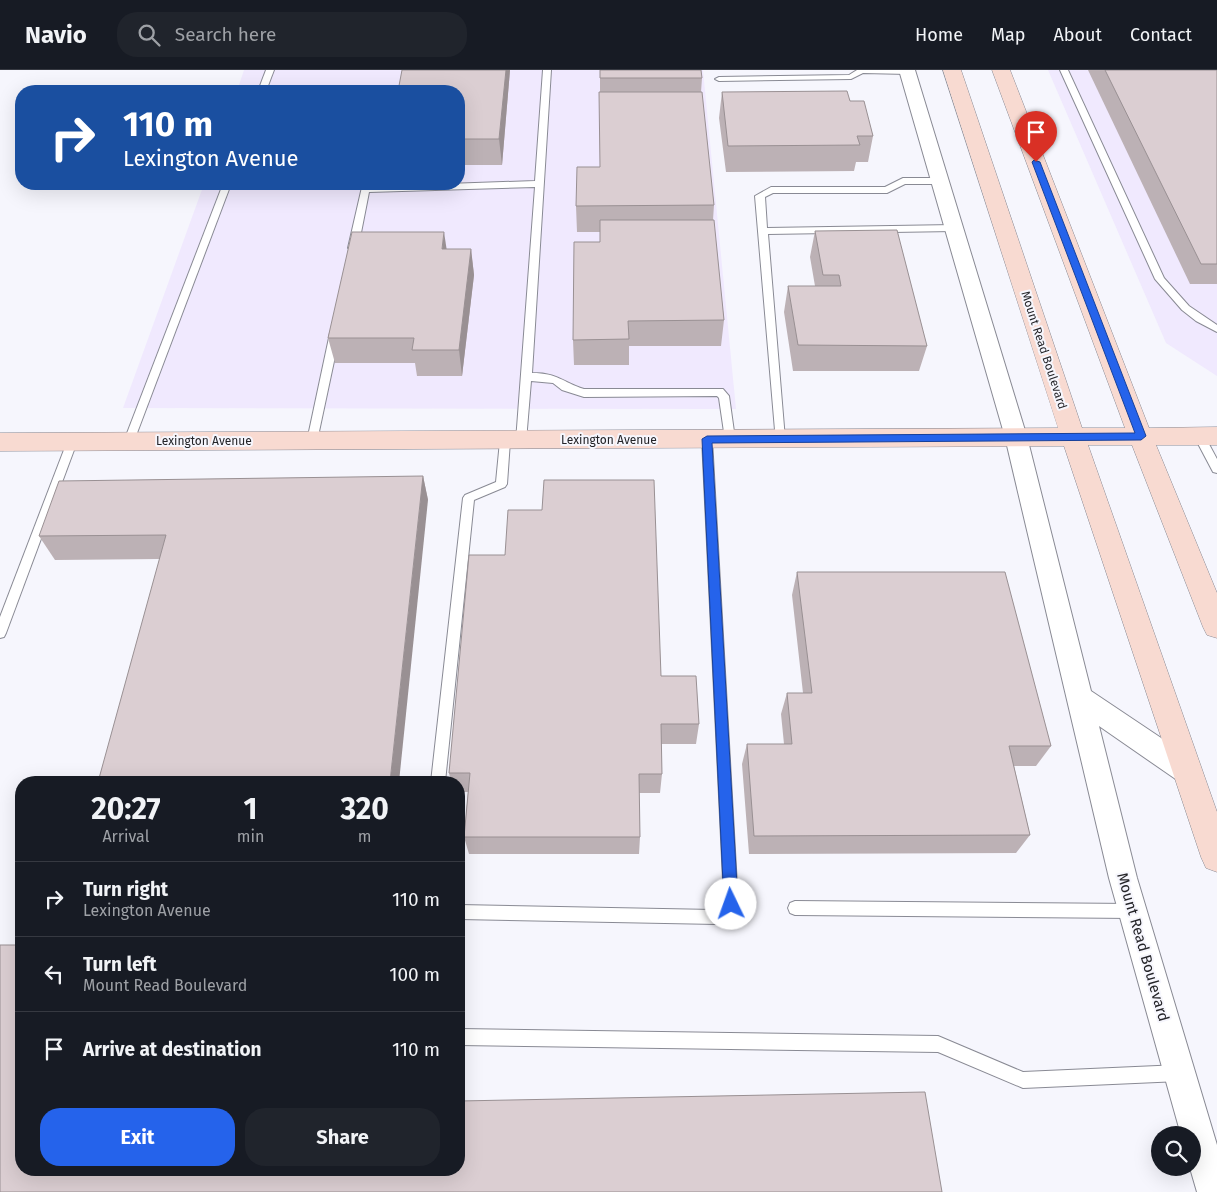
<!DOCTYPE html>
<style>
:root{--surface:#171b24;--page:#20242c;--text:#f1f3f6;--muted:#9ea1a6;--line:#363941;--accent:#2563eb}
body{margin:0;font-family:"Fira Sans",sans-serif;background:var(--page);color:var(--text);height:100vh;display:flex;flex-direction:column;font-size:19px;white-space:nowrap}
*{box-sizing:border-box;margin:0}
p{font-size:16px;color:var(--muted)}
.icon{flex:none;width:28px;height:28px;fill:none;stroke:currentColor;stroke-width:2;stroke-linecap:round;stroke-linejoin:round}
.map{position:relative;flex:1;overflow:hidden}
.side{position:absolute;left:15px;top:706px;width:450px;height:400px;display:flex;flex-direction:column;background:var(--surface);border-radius:20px;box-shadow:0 5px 20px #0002}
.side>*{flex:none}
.banner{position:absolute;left:15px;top:15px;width:450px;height:105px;border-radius:20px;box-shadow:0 5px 20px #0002;background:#1a4fa0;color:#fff;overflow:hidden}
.buttons{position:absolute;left:1151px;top:1056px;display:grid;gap:10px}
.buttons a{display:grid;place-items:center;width:50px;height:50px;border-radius:50%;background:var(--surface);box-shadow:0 5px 20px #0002;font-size:25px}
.pin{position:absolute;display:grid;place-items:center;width:42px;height:42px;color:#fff;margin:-51px -21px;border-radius:50% 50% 50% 0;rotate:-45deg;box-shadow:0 0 5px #0007}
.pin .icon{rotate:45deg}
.me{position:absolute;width:55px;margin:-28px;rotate:357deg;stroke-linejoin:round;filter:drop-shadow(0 0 4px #0008)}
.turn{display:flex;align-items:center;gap:18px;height:105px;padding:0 25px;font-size:22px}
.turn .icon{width:65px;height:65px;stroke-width:2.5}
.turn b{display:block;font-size:35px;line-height:42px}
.eta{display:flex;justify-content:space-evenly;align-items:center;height:85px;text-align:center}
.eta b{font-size:30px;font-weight:700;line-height:35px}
.button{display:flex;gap:10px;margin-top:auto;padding:10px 25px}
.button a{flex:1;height:58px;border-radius:20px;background:var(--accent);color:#fff;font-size:20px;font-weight:700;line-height:58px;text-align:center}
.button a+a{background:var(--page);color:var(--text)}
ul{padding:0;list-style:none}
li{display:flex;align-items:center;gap:15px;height:75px;padding:0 25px;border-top:1px solid var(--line)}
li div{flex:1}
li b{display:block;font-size:19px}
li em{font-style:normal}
header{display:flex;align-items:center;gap:30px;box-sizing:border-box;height:70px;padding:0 25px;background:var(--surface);border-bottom:1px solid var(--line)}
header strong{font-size:24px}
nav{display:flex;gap:28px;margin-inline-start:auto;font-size:18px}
.search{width:350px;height:45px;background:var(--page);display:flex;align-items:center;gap:12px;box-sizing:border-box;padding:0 18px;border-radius:20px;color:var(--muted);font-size:19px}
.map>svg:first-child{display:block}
.industrial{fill:#f0e9fe}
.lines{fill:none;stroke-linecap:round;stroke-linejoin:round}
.lane-casing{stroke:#898a94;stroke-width:2}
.street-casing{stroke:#898a94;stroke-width:2}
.secondary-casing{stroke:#898a94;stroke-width:1}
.lane{fill:#fff;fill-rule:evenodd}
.street{fill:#fff;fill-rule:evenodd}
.secondary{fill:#f8dad1;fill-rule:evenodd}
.wall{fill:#bcb1b5}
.shaded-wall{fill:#999093}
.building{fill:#dbced2;stroke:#999093}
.route{fill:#2563eb;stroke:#184099}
.labels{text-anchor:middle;stroke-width:4;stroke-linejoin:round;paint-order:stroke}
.street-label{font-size:12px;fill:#242428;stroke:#f6f6fd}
.near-street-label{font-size:15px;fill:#242428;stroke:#f6f6fd}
</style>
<header>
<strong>Navio</strong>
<div class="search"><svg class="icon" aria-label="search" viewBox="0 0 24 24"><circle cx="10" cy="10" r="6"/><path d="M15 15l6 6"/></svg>Search here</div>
<nav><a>Home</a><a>Map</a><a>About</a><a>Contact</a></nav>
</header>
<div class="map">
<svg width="1217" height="1122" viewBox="0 0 1217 1122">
<rect width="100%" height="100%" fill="#f6f6fd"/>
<g class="industrial">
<polygon points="244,0 703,0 736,339 123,338 204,114 459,114 459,21 237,21"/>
<polygon points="1048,0 1217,0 1217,306 1166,273"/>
</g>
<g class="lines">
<g class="lane-casing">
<g id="lane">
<polygon points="266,0 274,0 266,21 258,21"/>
<path d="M 543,0 L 551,0 L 532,303 C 558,303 562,312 584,319 L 723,319 L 729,326 L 735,369 L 734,372 L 730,373 L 725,369 L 719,328 L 717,326 L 584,327 L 562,320 L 553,313 L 531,311 L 526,371 L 521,375 L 517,374 L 516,371 L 535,117 L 369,122 L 358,178 L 353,181 L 348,178 L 362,117 L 535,111 Z"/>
<polygon points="857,0 910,0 912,2 908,4 863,3 851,9 719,11 715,9 719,7 849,5"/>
<polygon points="1060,0 1068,0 1164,208 1189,236 1217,255 1217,262 1196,251 1182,240 1155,209"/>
<polygon points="903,108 940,108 944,111 940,114 905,114 887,123 773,123 765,127 767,158 954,155 959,158 954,161 768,164 785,369 780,373 776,372 755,126 771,117 885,117"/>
<polygon points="223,114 231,114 134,371 129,375 125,374 124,371"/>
<polygon points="335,260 340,263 317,371 312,375 307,371 330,263"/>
<polygon points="1199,362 1203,363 1217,389 1217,403 1213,402 1194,366"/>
<path d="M 707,365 L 712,369 L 738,834 C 735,842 725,851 717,854 L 459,849 L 459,835 L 714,840 L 724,831 L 702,369 Z"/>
<polygon points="505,367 510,371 507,414 505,417 474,430 445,712 431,712 463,428 465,425 496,412 500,371"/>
<polygon points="72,368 77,372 6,563 4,567 0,568 0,547 67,372"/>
<polygon points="795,831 1133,834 1138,836 1140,841 1138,846 1133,848 795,845 790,843 788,838 790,833"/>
<polygon points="459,959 938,966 1023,1002 1180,995 1186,997 1188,1003 1186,1009 1180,1011 1023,1018 938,982 459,975"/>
</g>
</g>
<g class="street-casing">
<polygon id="street" points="899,0 915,0 1027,367 1091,621 1197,692 1201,701 1197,710 1187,713 1177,710 1099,656 1137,808 1217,1075 1217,1122 1197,1122 1190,1098 1192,1098 1192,1065 1181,1065 1109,808 1005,367"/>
</g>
<g class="secondary-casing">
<polygon id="secondary" points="943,0 961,0 1082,358 1125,358 992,0 1010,0 1149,358 1217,357 1217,375 1156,375 1217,523 1217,568 1207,565 1203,557 1132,375 1088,375 1217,742 1217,802 1206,798 1201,787 1064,376 0,381 0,363 1058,358"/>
</g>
<use href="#lane" class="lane"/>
<use href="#street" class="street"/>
<use href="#secondary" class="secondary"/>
</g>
<g class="wall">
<polygon points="402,0 510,0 502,95 459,95 459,21"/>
<polygon points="600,0 702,8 701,22 714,135 713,150 724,250 721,276 629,276 629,295 574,295 573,270 600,172 600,162 577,162 576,136 600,97"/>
<polygon points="1088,0 1217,0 1217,214 1190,214"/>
<polygon points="722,22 850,31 873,66 868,92 856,92 854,101 726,102 719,48"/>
<polygon points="815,161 927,276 919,301 793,301 784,242 788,216 815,216 810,187"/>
<polygon points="447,179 471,179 474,205 462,306 417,306 415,293 335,293 328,268"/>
<polygon points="423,406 428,430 160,489 55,490 39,466"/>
<polygon points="542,440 661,606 699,654 696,674 661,674 662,704 660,723 639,723 640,767 639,784 469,784 464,767 468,722 459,722 459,712 451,712 449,703 505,485"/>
<polygon points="797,502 1051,676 1036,696 1014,696 1030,765 1016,783 749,784 742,694 747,674 784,674 781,644 787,623 803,623 792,525"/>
</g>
<g class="shaded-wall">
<polygon points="506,0 510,0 502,95 499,69"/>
<polygon points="444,162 448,188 442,179"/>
<polygon points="471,179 474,205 462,306 459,280"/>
<polygon points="423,406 428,430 399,712 390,712"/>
</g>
<g class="building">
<polygon points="402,0 506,0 499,69 459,69 459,21 398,21"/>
<polygon points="600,0 701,0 702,8 600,8"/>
<polygon points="1105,0 1217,0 1217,194 1201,194"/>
<polygon points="847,21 850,31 864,31 873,66 857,66 860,75 728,76 722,22"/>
<polygon points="599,22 702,22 714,135 576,136 577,97 600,97"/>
<polygon points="600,150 714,150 724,250 628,251 629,269 573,270 574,172 600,172"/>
<polygon points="897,160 927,276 798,275 788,216 841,216 839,205 823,205 815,161"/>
<polygon points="352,162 444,162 442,179 471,179 459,280 412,280 414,268 328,268"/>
<polygon points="423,406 390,712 98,712 166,465 39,466 59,411"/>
<polygon points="544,410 654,410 661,606 696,606 699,654 661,654 662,704 639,704 640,767 464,767 470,703 449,703 469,485 505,485 508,440 542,440"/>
<polygon points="797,502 1005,502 1051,676 1009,676 1030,765 754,766 747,674 792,674 787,623 812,623"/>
<polygon points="0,875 21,875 21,1100 459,1100 459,1031 925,1022 942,1122 0,1122"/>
</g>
<polygon class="route" points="1034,90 1040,92 1146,366 1141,370 712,373 738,834 736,839 731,841 726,839 724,834 702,369 707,366 1135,363 1032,92"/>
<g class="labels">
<g class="street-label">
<text transform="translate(1044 280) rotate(72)" y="4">Mount Read Boulevard</text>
<text x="609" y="374">Lexington Avenue</text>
<text x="204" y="375">Lexington Avenue</text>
</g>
<g class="near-street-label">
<text transform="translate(1143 877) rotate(74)" y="5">Mount Read Boulevard</text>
</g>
</g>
</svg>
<div class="buttons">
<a><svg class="icon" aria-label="search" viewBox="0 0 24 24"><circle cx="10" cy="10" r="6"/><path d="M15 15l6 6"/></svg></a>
</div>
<div class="pin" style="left:1036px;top:92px;background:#d93025"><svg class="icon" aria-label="arrive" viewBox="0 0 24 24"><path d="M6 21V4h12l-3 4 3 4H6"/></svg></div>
<svg class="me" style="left:731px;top:834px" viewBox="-20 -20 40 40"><circle r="19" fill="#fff"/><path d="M0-13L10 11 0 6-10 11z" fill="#2563eb"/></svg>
<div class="banner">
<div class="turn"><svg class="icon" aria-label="right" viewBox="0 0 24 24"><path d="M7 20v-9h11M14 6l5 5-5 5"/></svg><div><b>110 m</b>Lexington Avenue</div></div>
</div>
<section class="side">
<div class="eta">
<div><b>20:27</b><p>Arrival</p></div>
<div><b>1</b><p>min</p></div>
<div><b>320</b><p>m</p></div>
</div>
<ul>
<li><svg class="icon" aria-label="right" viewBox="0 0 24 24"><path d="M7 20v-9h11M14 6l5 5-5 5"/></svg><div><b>Turn right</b><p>Lexington Avenue</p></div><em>110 m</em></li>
<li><svg class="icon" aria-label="left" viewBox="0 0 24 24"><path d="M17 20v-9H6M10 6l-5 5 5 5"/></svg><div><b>Turn left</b><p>Mount Read Boulevard</p></div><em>100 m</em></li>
<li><svg class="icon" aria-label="arrive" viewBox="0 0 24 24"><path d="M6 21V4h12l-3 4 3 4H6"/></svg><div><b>Arrive at destination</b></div><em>110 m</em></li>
</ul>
<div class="button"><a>Exit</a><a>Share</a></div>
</section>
</div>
